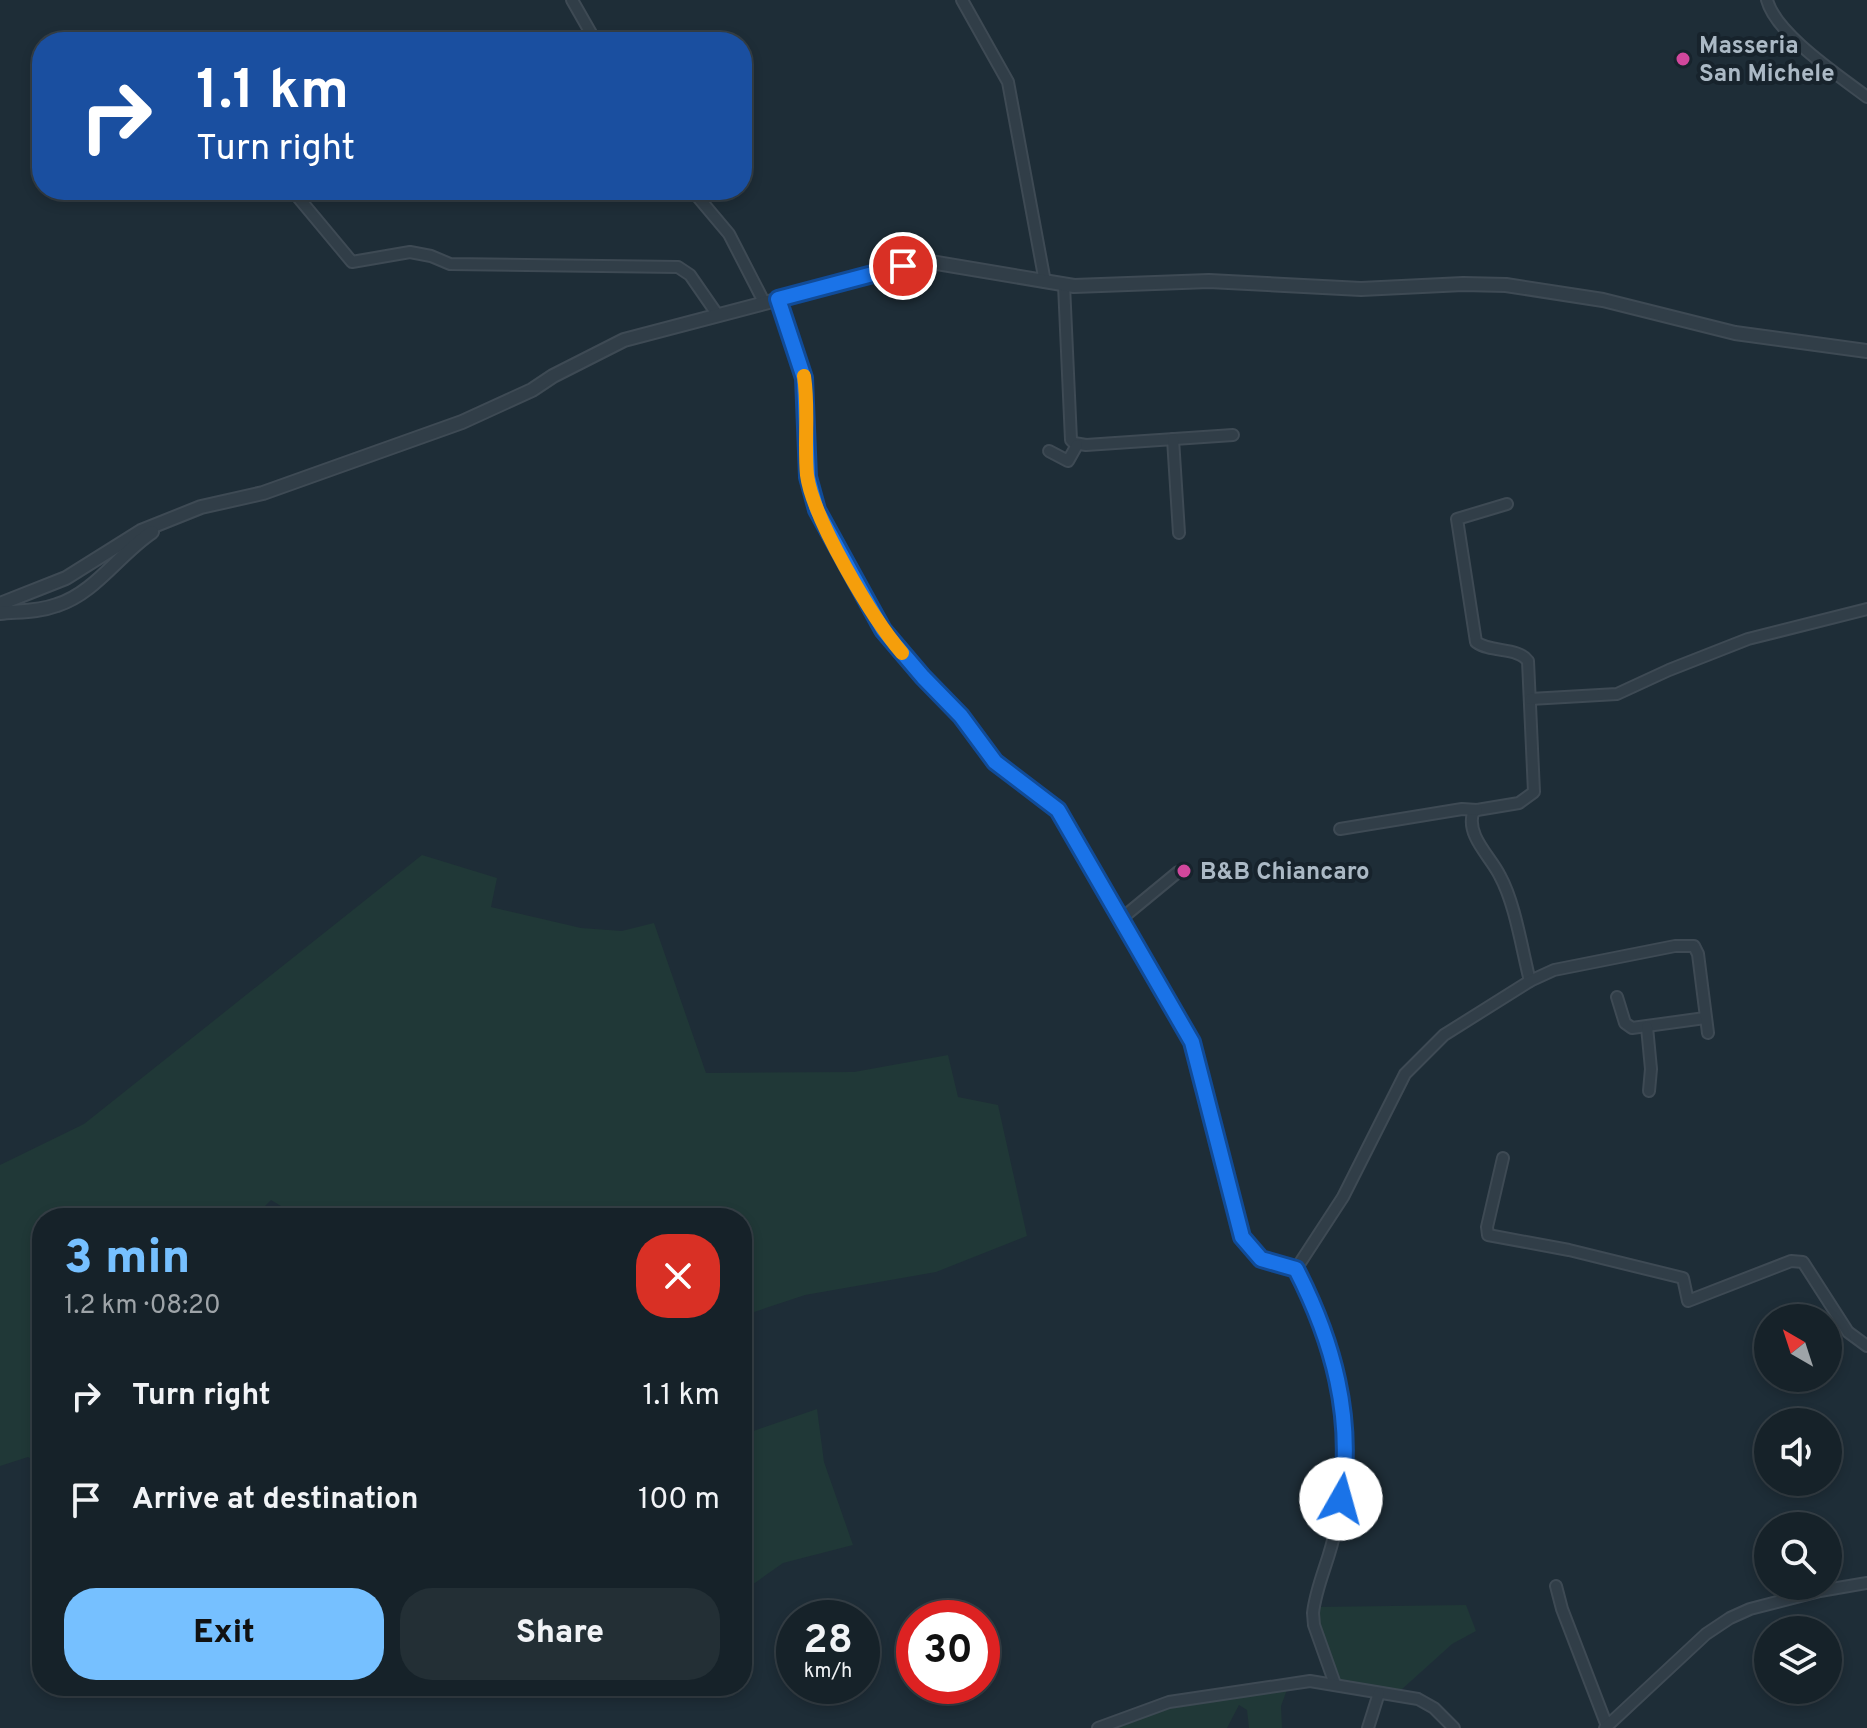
<!DOCTYPE html>
<meta charset="utf-8">
<style>
:root{--surface:#162229;--page:#232f35;--text:#f1f3f6;--muted:#9ea4a8;--line:#353f46;--accent:#76c0ff}
body{margin:0;font-family:Overpass,sans-serif;background:var(--page);color:var(--text);height:100vh;display:flex;flex-direction:column;font-size:30px;white-space:nowrap}
*{box-sizing:border-box;margin:0}
p{font-size:26px;color:var(--muted)}
.icon{flex:none;width:44px;height:44px;fill:none;stroke:currentColor;stroke-width:2;stroke-linecap:round;stroke-linejoin:round}
.map{position:relative;flex:1;overflow:hidden}
.drawer{position:absolute;left:32px;top:1208px;width:720px;height:488px;display:flex;flex-direction:column;background:var(--surface);border-radius:32px;box-shadow:0 4px 12px #0003,0 0 0 2px var(--line)}
.drawer>*{flex:none}
.banner{position:absolute;left:32px;top:32px;width:720px;height:168px;border-radius:32px;box-shadow:0 4px 12px #0003,0 0 0 2px var(--line);background:#1a4fa0;color:#fff;overflow:hidden}
.needle{width:52px;rotate:321deg}
.controls{position:absolute;left:1754px;top:1304px;display:grid;gap:16px}
.controls a{display:grid;place-items:center;width:88px;height:88px;border-radius:50%;background:var(--surface);box-shadow:0 4px 12px #0003,0 0 0 2px var(--line);font-size:40px}
.speed{position:absolute;left:776px;top:1600px;display:flex;gap:16px;font-size:40px;font-weight:700;text-align:center}
.speed>*{display:grid;place-content:center;width:104px;height:104px;border-radius:50%;background:var(--surface);box-shadow:0 4px 12px #0003,0 0 0 2px var(--line);line-height:1}
.speed small{font-size:20px;font-weight:400}
.speed .limit{border:12px solid #d22;background:#fff;color:#111}
.pin{position:absolute;display:grid;place-items:center;width:68px;height:68px;color:#fff;margin:-34px;border:4px solid #fff;border-radius:50%;box-shadow:0 2px 8px #0007}
.me{position:absolute;width:88px;margin:-44px;rotate:7deg;stroke-linejoin:round;filter:drop-shadow(0 0 6px #0008)}
.turn{display:flex;align-items:center;gap:28px;height:168px;padding:0 32px;font-size:36px}
.turn .icon{width:104px;height:104px;stroke-width:2.5}
.turn b{display:block;font-size:56px;line-height:68px}
.round{display:grid;place-items:center;flex:none;width:84px;height:84px;border-radius:32px;background:var(--page)}
.overview{display:flex;align-items:center;justify-content:space-between;height:136px;padding:0 32px}
h1{font-size:48px;font-weight:800;line-height:60px;color:var(--accent)}
.button{display:flex;gap:16px;margin-top:auto;padding:16px 32px}
.button a{flex:1;height:92px;border-radius:32px;background:var(--accent);color:#111;font-size:32px;font-weight:800;line-height:92px;text-align:center}
.button a+a{background:var(--page);color:var(--text)}
ul{padding:0;list-style:none}
li{display:flex;align-items:center;gap:24px;height:104px;padding:0 32px}
li div{flex:1}
li b{display:block;font-size:30px}
li em{font-style:normal}
.map>svg:first-child{display:block}
.green{fill:#203837}
.lines{fill:none;stroke-linecap:round;stroke-linejoin:round}
.minor-casing{stroke:#3e4a54;stroke-width:14}
.tertiary-casing{stroke:#3e4a54;stroke-width:16}
.minor{stroke:#313e48;stroke-width:10}
.tertiary{stroke:#313e48;stroke-width:12}
.route-casing{stroke:#114b97;stroke-width:20}
.route{stroke:#1a73e8;stroke-width:14}
.slow{stroke:#f59e0b;stroke-width:14}
.hotel-dot{fill:#d1479c;stroke:#17232c;stroke-width:3}
.labels{text-anchor:middle;stroke-width:8;stroke-linejoin:round;paint-order:stroke}
.poi-label{font-size:24px;font-weight:bold;fill:#abb9c5;stroke:#17232c;text-anchor:start}
</style>
<div class="map">
<svg width="1867" height="1728" viewBox="0 0 1867 1728">
<rect width="100%" height="100%" fill="#1e2d37"/>
<g class="green">
<polygon points="422,855 497,878 491,907 581,928 622,931 654,923 706,1073 854,1072 948,1055 958,1097 998,1105 1027,1236 936,1272 805,1295 742,1316 742,1218 301,1218 271,1200 253,1218 42,1218 42,1465 28,1457 0,1466 0,1165 84,1124"/>
<polygon points="817,1409 824,1462 853,1545 783,1563 742,1592 742,1435"/>
<polygon points="1466,1605 1476,1631 1452,1644 1401,1690 1342,1683 1323,1644 1315,1607"/>
<polygon points="1288,1687 1281,1706 1282,1728 1249,1728 1247,1710 1239,1705 1227,1728 1112,1728 1157,1710"/>
</g>
<g class="lines">
<g class="minor-casing">
<g id="minor">
<polyline points="572,0 596,42"/>
<polyline points="962,0 1008,82 1045,282"/>
<path d="M 1767,0 C 1776,34 1838,75 1867,97"/>
<polyline points="292,190 352,262 410,252 431,256 450,264 678,267 690,275 717,314"/>
<polyline points="692,190 729,234 764,302"/>
<polyline points="1064,285 1071,440 1074,443 1086,445 1233,435"/>
<path d="M 778,299 L 804,378 L 808,477 L 817,510 L 883,630 L 923,677 L 961,716 L 995,762 L 1058,810 L 1192,1042 L 1242,1237 L 1261,1259 L 1296,1269 C 1343,1362 1355,1428 1335,1531 C 1330,1559 1316,1585 1313,1613 L 1314,1625 L 1335,1684"/>
<polyline points="1173,439 1179,533"/>
<polyline points="1049,451 1068,461 1077,445"/>
<path d="M 1507,504 L 1457,519 L 1476,642 C 1491,653 1518,647 1528,661 L 1534,792 L 1519,803 L 1477,810 L 1473,813 C 1466,836 1491,857 1500,876 C 1515,903 1522,950 1530,981"/>
<polyline points="1530,699 1617,694 1669,670 1748,639 1867,609"/>
<polyline points="1340,829 1462,809 1477,810"/>
<polyline points="1121,919 1178,872"/>
<polyline points="1617,997 1625,1023 1632,1028 1705,1018"/>
<polyline points="1647,1027 1651,1069 1649,1091"/>
<polyline points="1503,1158 1487,1227 1488,1235 1569,1250 1683,1278 1688,1301 1791,1261 1803,1262 1848,1332 1867,1346"/>
<polyline points="1296,1269 1343,1197 1405,1074 1444,1035 1530,981 1554,970 1675,946 1694,946 1698,954 1708,1033"/>
<polyline points="1556,1586 1562,1609 1607,1726"/>
<polyline points="1098,1728 1169,1702 1310,1681 1418,1699 1434,1708 1454,1728"/>
<polyline points="1368,1728 1379,1693"/>
<polyline points="1605,1728 1706,1634 1730,1618 1750,1609 1820,1591 1867,1583"/>
</g>
</g>
<g class="tertiary-casing">
<g id="tertiary">
<polyline points="0,604 66,578 141,531 201,507 263,493 462,422 532,390 553,376 624,340 925,261 1074,286 1209,281 1361,289 1463,284 1506,285 1603,300 1735,333 1867,351"/>
<path d="M 0,613 C 19,611 38,612 57,605 C 95,593 119,554 152,532"/>
</g>
</g>
<use href="#minor" class="minor"/>
<use href="#tertiary" class="tertiary"/>
</g>
<g class="lines">
<g class="route-casing">
<path id="route" d="M 903,266 L 778,299 L 804,378 L 808,477 L 817,510 L 883,630 L 923,677 L 961,716 L 995,762 L 1058,810 L 1192,1042 L 1242,1237 L 1261,1259 L 1296,1269 C 1333,1341 1354,1417 1341,1499"/>
</g>
<use href="#route" class="route"/>
<path class="slow" d="M 804,376 C 809,409 804,442 807,475 C 813,519 872,618 902,653"/>
</g>
<g class="hotel-dot">
<circle cx="1683" cy="59" r="8"/>
<circle cx="1184" cy="871" r="8"/>
</g>
<g class="labels">
<g class="poi-label">
<text x="1699" y="53">Masseria<tspan x="1699" dy="28">San Michele</tspan></text>
<text x="1200" y="879">B&amp;B Chiancaro</text>
</g>
</g>
</svg>
<div class="controls">
<a><svg class="needle" viewBox="-14 -14 28 28"><path d="M0-13l5 13h-10z" fill="#e53935"/><path d="M0 13l5-13h-10z" fill="#9ea4a8"/></svg></a>
<a><svg class="icon" aria-label="sound" viewBox="0 0 24 24"><path d="M4 9h4l5-4v14l-5-4H4zM17 9q2 3 0 6"/></svg></a>
<a><svg class="icon" aria-label="search" viewBox="0 0 24 24"><circle cx="10" cy="10" r="6"/><path d="M15 15l6 6"/></svg></a>
<a><svg class="icon" aria-label="layers" viewBox="0 0 24 24"><path d="M12 4l9 5-9 5-9-5zM3 14l9 5 9-5"/></svg></a>
</div>
<div class="speed"><div>28<small>km/h</small></div><div class="limit">30</div></div>
<div class="pin" style="left:903px;top:266px;background:#d93025"><svg class="icon" aria-label="arrive" viewBox="0 0 24 24"><path d="M6 21V4h12l-3 4 3 4H6"/></svg></div>
<svg class="me" style="left:1341px;top:1499px" viewBox="-20 -20 40 40"><circle r="19" fill="#fff"/><path d="M0-13L10 11 0 6-10 11z" fill="#1a73e8"/></svg>
<div class="banner">
<div class="turn"><svg class="icon" aria-label="right" viewBox="0 0 24 24"><path d="M7 20v-9h11M14 6l5 5-5 5"/></svg><div><b>1.1 km</b>Turn right</div></div>
</div>
<section class="drawer">
<div class="overview"><div><h1>3 min</h1><p>1.2 km · 08:20</p></div><a class="round" style="background:#d93025;color:#fff"><svg class="icon" aria-label="close" viewBox="0 0 24 24"><path d="M6 6l12 12M18 6L6 18"/></svg></a></div>
<ul>
<li><svg class="icon" aria-label="right" viewBox="0 0 24 24"><path d="M7 20v-9h11M14 6l5 5-5 5"/></svg><div><b>Turn right</b></div><em>1.1 km</em></li>
<li><svg class="icon" aria-label="arrive" viewBox="0 0 24 24"><path d="M6 21V4h12l-3 4 3 4H6"/></svg><div><b>Arrive at destination</b></div><em>100 m</em></li>
</ul>
<div class="button"><a>Exit</a><a>Share</a></div>
</section>
</div>
